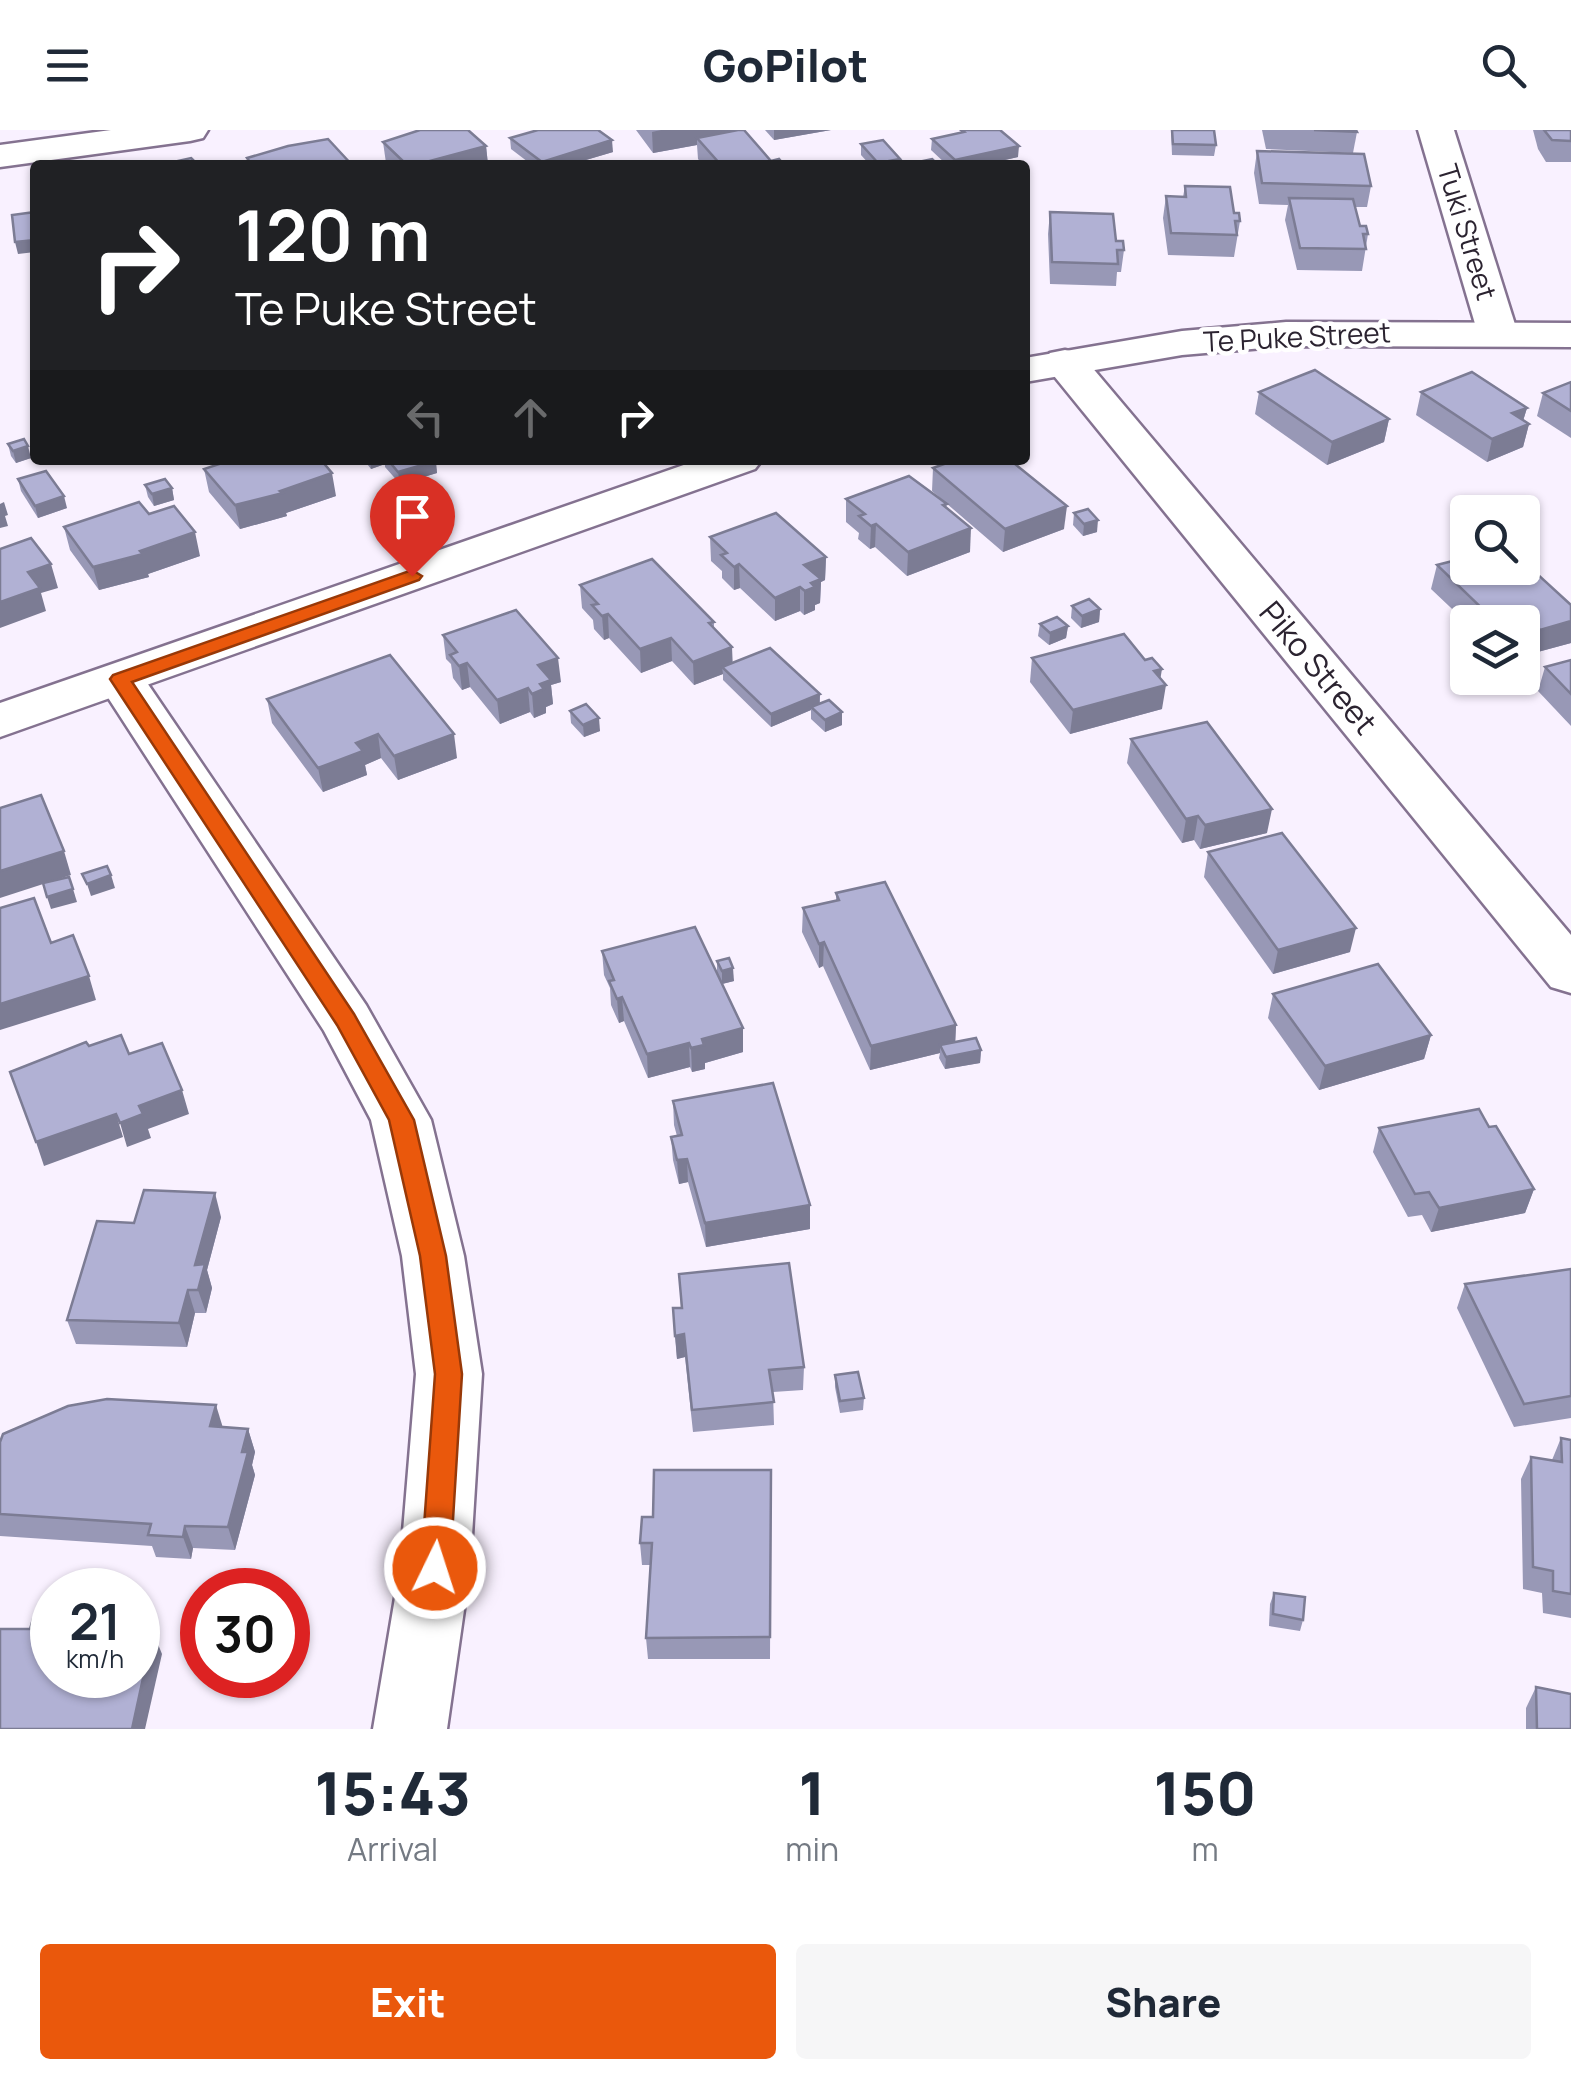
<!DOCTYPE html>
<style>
:root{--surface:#fff;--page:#f6f6f7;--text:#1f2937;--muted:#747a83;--accent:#ea580c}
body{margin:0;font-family:Manrope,sans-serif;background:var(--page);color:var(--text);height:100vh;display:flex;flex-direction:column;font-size:38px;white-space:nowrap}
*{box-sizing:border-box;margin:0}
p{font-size:32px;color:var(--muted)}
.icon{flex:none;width:55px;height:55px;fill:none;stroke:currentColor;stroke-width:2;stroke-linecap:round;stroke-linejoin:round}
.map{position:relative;height:1599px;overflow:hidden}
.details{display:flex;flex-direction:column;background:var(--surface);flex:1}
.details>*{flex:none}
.guide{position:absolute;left:30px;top:30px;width:1000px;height:305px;border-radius:10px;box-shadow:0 2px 8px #0004;background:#202124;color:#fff;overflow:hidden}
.buttons{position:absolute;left:1450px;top:365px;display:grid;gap:20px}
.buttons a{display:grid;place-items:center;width:90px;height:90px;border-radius:10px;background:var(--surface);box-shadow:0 2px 8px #0004;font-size:50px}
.speed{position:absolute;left:30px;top:1438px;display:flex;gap:20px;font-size:50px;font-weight:700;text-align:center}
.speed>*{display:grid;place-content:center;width:130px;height:130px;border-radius:50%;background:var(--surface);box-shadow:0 2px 8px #0004;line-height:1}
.speed small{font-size:25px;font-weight:400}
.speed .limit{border:15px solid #d22;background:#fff;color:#111}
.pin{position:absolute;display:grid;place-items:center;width:85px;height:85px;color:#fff;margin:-102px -42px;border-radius:50% 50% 50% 0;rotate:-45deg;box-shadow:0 0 10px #0007}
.pin .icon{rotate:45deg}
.me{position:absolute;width:110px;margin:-55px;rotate:4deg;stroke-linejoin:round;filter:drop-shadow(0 0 8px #0008)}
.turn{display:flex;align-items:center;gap:35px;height:210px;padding:0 40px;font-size:45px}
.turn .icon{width:130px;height:130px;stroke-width:2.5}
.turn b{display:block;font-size:70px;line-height:85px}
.lanes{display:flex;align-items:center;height:95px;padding:0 40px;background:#0003;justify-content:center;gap:50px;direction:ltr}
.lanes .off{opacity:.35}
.eta{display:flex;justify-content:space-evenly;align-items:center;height:170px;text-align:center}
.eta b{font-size:60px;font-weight:800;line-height:70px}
.button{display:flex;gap:20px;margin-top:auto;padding:20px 40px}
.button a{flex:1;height:115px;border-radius:10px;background:var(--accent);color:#fff;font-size:40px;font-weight:800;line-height:115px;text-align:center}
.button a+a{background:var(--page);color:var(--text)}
header{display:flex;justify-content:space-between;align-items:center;height:130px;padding:0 40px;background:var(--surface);font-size:45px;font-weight:800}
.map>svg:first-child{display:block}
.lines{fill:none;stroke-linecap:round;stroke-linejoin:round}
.minor-casing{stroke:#847290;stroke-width:5}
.tertiary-casing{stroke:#847290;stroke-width:5}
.minor{fill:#fff;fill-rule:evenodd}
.tertiary{fill:#fff;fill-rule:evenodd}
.wall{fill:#9898b6}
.shaded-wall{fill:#7c7c94}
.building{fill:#b1b1d4;stroke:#7c7c94;stroke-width:2.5}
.route{fill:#ea580c;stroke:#983908;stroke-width:2.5}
.labels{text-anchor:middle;stroke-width:9;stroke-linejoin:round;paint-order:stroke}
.far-street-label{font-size:28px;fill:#2b2330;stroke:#fff}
.street-label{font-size:32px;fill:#2b2330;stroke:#fff}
</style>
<header><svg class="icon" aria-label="menu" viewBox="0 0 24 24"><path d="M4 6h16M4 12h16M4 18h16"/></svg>GoPilot<svg class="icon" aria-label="search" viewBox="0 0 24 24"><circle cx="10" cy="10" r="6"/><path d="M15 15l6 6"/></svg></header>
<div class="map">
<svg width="1571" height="1599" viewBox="0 0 1571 1599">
<rect width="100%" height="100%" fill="#f9f1ff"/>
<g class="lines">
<g class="minor-casing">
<g id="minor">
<polygon points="111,0 208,0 203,8 190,11 0,37 0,15"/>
<polygon points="1418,0 1454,0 1518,204 1512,213 1498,216 1484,213 1478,204"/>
<polygon points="1065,220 1080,223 1571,805 1571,863 1551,857 1050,241 1044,232 1050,223"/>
<polygon points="120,534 137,538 366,875 431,990 464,1126 482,1244 470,1438 447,1599 373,1599 400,1438 416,1244 402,1126 371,990 324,901 96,549 103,538"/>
</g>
</g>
<g class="tertiary-casing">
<g id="tertiary">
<polygon points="1286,192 1571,193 1571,217 1286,216 1182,225 1025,252 1025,228 1182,201"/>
<polygon points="698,330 762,330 755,339 0,607 0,573"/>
</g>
</g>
<use href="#minor" class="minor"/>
<use href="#tertiary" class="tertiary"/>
</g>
<g class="wall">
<polygon points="636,0 732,0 771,31 784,35 703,35 698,29 697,15 653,23"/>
<polygon points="765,0 831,0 774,10"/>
<polygon points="961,0 1018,27 983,35 947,35 931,20 932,9 961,3"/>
<polygon points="1171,0 1214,0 1216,15 1214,26 1172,25"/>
<polygon points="1262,0 1356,0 1357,2 1353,23 1266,19"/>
<polygon points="1533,0 1571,0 1571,32 1546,32 1538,19"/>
<polygon points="510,8 613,22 569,35 532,35 511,19"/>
<polygon points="383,12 486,16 488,35 388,35 386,33"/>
<polygon points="861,14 900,35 870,35 861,25"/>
<polygon points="1257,21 1371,56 1367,77 1355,77 1360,96 1368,104 1362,141 1297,140 1285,90 1288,75 1259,74 1254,43"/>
<polygon points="1185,56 1234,83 1240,91 1234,127 1168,125 1163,88 1166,66 1183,67"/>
<polygon points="1050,82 1116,111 1124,120 1121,142 1117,142 1116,156 1050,154 1048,104"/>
<polygon points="1571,252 1571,308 1537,286 1543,263"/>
<polygon points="1259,262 1389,289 1384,312 1327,335 1255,284"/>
<polygon points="1421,262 1527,278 1523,291 1529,294 1523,317 1487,332 1416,285"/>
<polygon points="8,314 31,328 16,333 11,326"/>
<polygon points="364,330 435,330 437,343 400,354 385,337 385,334 371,339"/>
<polygon points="951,330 1010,330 1064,399 1003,422 932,361 933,338 951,331"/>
<polygon points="204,339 336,366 286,383 287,386 240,399 209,362"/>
<polygon points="18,349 67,378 38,388 21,361"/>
<polygon points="145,355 172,358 174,370 154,376 148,367"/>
<polygon points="846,369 947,374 946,378 970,422 907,446 875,417 870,419 858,409 859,403 846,392"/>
<polygon points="1074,383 1097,402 1083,406 1073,395"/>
<polygon points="149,384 200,426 148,444 149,447 99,460 70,420 64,397"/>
<polygon points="710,407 826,427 825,450 821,452 820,473 815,475 815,480 804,485 800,481 775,491 740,458 734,460 722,448 722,441 711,431"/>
<polygon points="1437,435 1571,475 1571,513 1534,523 1524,513 1522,492 1468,492 1468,494 1431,459"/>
<polygon points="580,455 714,492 714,498 732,517 732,533 820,564 820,574 842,595 825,602 811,589 811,580 771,597 723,550 723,544 694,555 672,531 641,543 609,508 604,510 594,499 593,490 582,478"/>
<polygon points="1072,476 1100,479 1099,492 1081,498 1071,488"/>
<polygon points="1040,494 1068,496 1066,508 1049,515 1038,506"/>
<polygon points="443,505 561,552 551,555 553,574 546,577 546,583 534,588 530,582 500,594 470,557 462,560 453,548 451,534 446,529"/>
<polygon points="1032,528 1160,549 1162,579 1070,604 1030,552"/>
<polygon points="1571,530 1571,596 1538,561 1545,537"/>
<polygon points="267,569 457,628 398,650 381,628 365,635 367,645 323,662 272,593"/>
<polygon points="570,581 600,601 584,607 571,593"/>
<polygon points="1131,609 1267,703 1200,719 1194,710 1182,713 1127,633"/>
<polygon points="1208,722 1350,822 1273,844 1204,747"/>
<polygon points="836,763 956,895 955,912 981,920 980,933 945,939 939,928 940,923 870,940 823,836 819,838 802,802 803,778 836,771"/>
<polygon points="602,821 743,922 705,933 705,939 692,942 690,937 648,948 624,891 619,893 611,875 610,858 604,845"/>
<polygon points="717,831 734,851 722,854 717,844"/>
<polygon points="1273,864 1431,905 1424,929 1319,960 1268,888"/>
<polygon points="673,971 810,1099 706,1117 688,1052 679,1054 673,1030 671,1007 677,1006 674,995"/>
<polygon points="1489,997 1534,1059 1525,1083 1431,1102 1422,1085 1408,1087 1373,1022 1379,998"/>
<polygon points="221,1087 207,1140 212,1158 206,1183 195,1183 187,1217 76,1214 67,1190 134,1093"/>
<polygon points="1571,1139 1571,1288 1514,1297 1457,1178 1465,1154"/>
<polygon points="679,1144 804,1237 803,1260 773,1262 774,1295 693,1302 685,1227 677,1229 673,1178 681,1178"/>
<polygon points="835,1245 864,1268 863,1280 840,1283 835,1257"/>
<polygon points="223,1297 248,1299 255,1322 252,1335 255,1345 235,1420 193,1418 191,1429 156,1427 152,1416 0,1406 0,1312"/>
<polygon points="1561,1308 1571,1310 1571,1488 1543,1483 1542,1463 1523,1459 1521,1349 1531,1327 1552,1330"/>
<polygon points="771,1340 770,1529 648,1529 646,1508 650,1435 642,1435 640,1413 653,1387"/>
<polygon points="1274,1463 1303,1490 1300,1501 1269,1496 1270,1474"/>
<polygon points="1536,1557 1571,1599 1526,1599 1526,1578"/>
</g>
<g class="shaded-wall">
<polygon points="661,0 732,0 732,9 697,8 697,15 653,23 652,2"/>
<polygon points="774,0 831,0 774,10"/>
<polygon points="612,10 613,22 569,35 543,35 542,32"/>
<polygon points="486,16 488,35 415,35"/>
<polygon points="1019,16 1018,27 983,35 954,35 955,30"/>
<polygon points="900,29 900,35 878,35 878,33"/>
<polygon points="35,110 35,122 18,124 15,112"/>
<polygon points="1527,278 1521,297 1529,294 1523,317 1487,332 1492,309 1512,283"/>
<polygon points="1389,289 1384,312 1327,335 1332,312"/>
<polygon points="28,316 31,328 16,333 13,321"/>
<polygon points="370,330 384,330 385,334 371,339"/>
<polygon points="436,331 437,343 400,354 398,342"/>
<polygon points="332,343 336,366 286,383 287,386 240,399 235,375"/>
<polygon points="172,358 174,370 154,376 152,364"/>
<polygon points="64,366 67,378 38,388 35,376"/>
<polygon points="4,372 8,385 5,386 8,396 0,398 0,374"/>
<polygon points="1067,376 1064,399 1003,422 1005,399"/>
<polygon points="1098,390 1097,402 1083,406 1084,394"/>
<polygon points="876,394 875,417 870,419 871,396"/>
<polygon points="971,398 970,422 907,446 908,422"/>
<polygon points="195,402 200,426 148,444 149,447 99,460 93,437"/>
<polygon points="826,427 825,450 821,452 820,473 815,475 815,480 804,485 804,435"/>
<polygon points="51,434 58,458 41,463 46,481 0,498 0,472 28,442"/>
<polygon points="739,434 740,458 734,460 734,437"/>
<polygon points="800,457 800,481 775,491 775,468"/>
<polygon points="1100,479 1099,492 1081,498 1082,486"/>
<polygon points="608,484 609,508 604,510 602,486"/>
<polygon points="1530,490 1524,513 1522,514 1522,492"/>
<polygon points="1571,491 1571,513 1534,523 1540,500"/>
<polygon points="1068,496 1066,508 1049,515 1050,503"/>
<polygon points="671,508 672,531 641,543 640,519"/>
<polygon points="732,517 733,540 722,537 723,544 694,555 693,532"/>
<polygon points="558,528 561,552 551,555 553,574 546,577 546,583 534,588 532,564 538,535"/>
<polygon points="467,533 470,557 462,560 459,536"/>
<polygon points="1162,539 1159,557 1166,555 1162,579 1070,604 1073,580 1154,541"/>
<polygon points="528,558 530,582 500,594 497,570"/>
<polygon points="820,564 819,576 811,577 811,580 771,597 771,584"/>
<polygon points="842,582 842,595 825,602 825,590"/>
<polygon points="599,588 600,601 584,607 583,595"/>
<polygon points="378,604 381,628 365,635 367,645 323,662 318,638 356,613"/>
<polygon points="454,604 457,628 398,650 394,626"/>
<polygon points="1272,679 1267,703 1200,719 1205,695"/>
<polygon points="1198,686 1194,710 1182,713 1186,689"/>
<polygon points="64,721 71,745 0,768 0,741"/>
<polygon points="111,745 115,758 91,766 87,754"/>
<polygon points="73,759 77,772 51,779 47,767"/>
<polygon points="1356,798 1350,822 1273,844 1278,820"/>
<polygon points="824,812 823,836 819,838 819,814"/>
<polygon points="733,838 734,851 722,854 722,841"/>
<polygon points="89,846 96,870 0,900 0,874"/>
<polygon points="622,867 624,891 619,893 617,869"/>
<polygon points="956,895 955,919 940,915 940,923 870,940 871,916"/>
<polygon points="743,898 743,922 705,933 705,939 692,942 691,918 702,909"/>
<polygon points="1431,905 1424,929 1319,960 1325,936"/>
<polygon points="689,913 690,937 648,948 647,924"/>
<polygon points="981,920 980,933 945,939 946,927"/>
<polygon points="182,960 189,984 148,999 151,1008 127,1017 120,993 139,976"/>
<polygon points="116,984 123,1007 44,1036 36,1012"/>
<polygon points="687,1029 688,1052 679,1054 677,1030"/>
<polygon points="1534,1059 1525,1083 1431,1102 1439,1078"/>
<polygon points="215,1063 221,1087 207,1140 212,1158 206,1183 198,1160 195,1135"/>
<polygon points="810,1075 810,1099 706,1117 705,1093"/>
<polygon points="188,1160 195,1183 187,1217 179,1193"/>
<polygon points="684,1204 685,1227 677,1229 675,1206"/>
<polygon points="216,1275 223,1298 210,1296"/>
<polygon points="248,1299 255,1322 252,1335 255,1345 235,1420 228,1397"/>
<polygon points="185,1396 193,1418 191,1429 183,1407"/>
<polygon points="153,1502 162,1524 145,1599 132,1599"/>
</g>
<g class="building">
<polygon points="420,0 468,0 486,16 415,35 407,35 383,12"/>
<polygon points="538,0 598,0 612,10 542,32 510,8"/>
<polygon points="738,0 744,0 771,31 779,29 784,35 721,35 697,8"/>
<polygon points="961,0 1000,0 1019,16 955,30 932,9 964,2"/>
<polygon points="1172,0 1214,0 1216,15 1173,14"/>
<polygon points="1314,0 1356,0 1357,2"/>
<polygon points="1544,0 1571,0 1571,11 1552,10"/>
<polygon points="328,9 352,35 252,35 247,28 288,16"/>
<polygon points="883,10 900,29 878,33 861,14"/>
<polygon points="1257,21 1364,24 1371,56 1262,53"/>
<polygon points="191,28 198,35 160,35"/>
<polygon points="932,29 938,35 927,35 923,31"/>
<polygon points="1185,56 1230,57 1234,83 1239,83 1240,91 1235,91 1237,105 1171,103 1166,66 1186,67"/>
<polygon points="1289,68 1353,69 1360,96 1366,96 1368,104 1363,104 1366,119 1300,118"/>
<polygon points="35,82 35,110 15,112 12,85"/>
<polygon points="1050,82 1113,84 1116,111 1123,111 1124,120 1117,120 1118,134 1052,132"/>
<polygon points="1315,240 1389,289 1332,312 1259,262"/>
<polygon points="1472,242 1527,278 1512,283 1529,294 1492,309 1421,262"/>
<polygon points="1571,252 1571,281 1543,263"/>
<polygon points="24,309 28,316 13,321 8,314"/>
<polygon points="231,330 321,330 332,343 280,361 283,363 235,375 204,339"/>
<polygon points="388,330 435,330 436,331 398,342"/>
<polygon points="955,330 1010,330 1067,376 1005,399 933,338"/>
<polygon points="46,341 64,366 35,376 18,349"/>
<polygon points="909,346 947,374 943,375 971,398 908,422 876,394 871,396 859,386 865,384 846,369"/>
<polygon points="165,349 172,358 152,364 145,355"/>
<polygon points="139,372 149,384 174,376 195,402 140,421 143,424 93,437 64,397"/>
<polygon points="1088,379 1098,390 1084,394 1074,383"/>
<polygon points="776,383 826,427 804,435 821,449 811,453 815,457 805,461 800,457 775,468 739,434 734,437 721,425 727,423 710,407"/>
<polygon points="31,408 51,434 28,442 40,458 0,472 0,419"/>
<polygon points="1468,427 1468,438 1522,438 1522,430 1571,475 1571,491 1540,500 1530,490 1521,492 1496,492 1437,435"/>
<polygon points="652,429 714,492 709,493 732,517 693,532 671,508 640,519 608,484 602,486 592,475 598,474 580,455"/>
<polygon points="1089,469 1100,479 1082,486 1072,476"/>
<polygon points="516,480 558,528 538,535 551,550 540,554 544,559 532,564 528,558 497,570 467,533 459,536 450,525 457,522 443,505"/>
<polygon points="1057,487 1068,496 1050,503 1040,494"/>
<polygon points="1124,504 1145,530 1152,528 1162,539 1154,541 1166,555 1073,580 1032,528"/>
<polygon points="770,518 820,564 771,584 722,537"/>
<polygon points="390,525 454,604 394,626 378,604 356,613 363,621 318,638 267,569"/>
<polygon points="1571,530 1571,564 1545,537"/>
<polygon points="829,570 842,582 825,590 811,577"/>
<polygon points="586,574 599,588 583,595 570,581"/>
<polygon points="1207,592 1272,679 1205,695 1198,686 1186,689 1131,609"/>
<polygon points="41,665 64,721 0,741 0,678"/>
<polygon points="1282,703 1356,798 1278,820 1208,722"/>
<polygon points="107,736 111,745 87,754 82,744"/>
<polygon points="69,747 73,759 47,767 43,753"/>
<polygon points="885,752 956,895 871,916 824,812 819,814 803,778 839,770 836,763"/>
<polygon points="34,768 51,813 73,805 89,846 0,874 0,778"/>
<polygon points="695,797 743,898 702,909 704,915 691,918 689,913 647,924 622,867 617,869 609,851 614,850 602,821"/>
<polygon points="729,828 733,838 722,841 717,831"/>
<polygon points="1378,834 1431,905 1325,936 1273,864"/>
<polygon points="121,905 129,924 162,913 182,960 139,976 143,984 120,993 116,984 36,1012 10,942 86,912 89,916"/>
<polygon points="976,908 981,920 946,927 940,915"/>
<polygon points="773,953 810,1075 705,1093 687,1029 677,1030 671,1007 682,1005 673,971"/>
<polygon points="1479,979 1489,997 1496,996 1534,1059 1439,1078 1429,1062 1415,1064 1379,998"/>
<polygon points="144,1060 215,1063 195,1135 205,1134 198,1160 188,1160 179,1193 67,1190 97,1091 134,1093"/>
<polygon points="789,1133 804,1237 769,1240 774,1272 692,1280 684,1204 675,1206 673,1178 682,1178 679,1144"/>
<polygon points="1571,1139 1571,1266 1524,1274 1465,1154"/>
<polygon points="858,1242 864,1268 840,1271 835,1245"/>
<polygon points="107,1269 216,1275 210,1296 248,1299 242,1322 248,1322 228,1397 185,1396 183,1407 148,1405 151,1394 0,1384 0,1312 3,1304 68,1276"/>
<polygon points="1561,1308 1571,1310 1571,1464 1553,1461 1553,1441 1533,1437 1531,1327 1562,1332"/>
<polygon points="654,1340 771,1340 770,1507 646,1508 652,1413 640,1413 642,1387 653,1387"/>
<polygon points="1274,1463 1305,1467 1303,1490 1273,1484"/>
<polygon points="33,1489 52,1489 52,1545 138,1545 138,1502 153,1502 132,1599 0,1599 0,1499 30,1499"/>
<polygon points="1536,1557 1571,1564 1571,1599 1537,1599"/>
</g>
<polygon class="route" points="412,440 422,446 419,450 132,552 354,884 414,990 446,1126 462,1244 450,1438 446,1448 435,1451 425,1448 421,1438 435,1244 420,1126 389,990 337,895 110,549 113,545"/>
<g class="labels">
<g class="far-street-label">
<text transform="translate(1467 102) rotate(73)" y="10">Tuki Street</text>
<text transform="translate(1297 207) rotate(-3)" y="10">Te Puke Street</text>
</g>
<g class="street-label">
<text transform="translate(1318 538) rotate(50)" y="11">Piko Street</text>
</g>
</g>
</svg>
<div class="buttons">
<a><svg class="icon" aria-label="search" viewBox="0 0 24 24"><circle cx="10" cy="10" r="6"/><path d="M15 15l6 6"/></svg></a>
<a><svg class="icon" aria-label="layers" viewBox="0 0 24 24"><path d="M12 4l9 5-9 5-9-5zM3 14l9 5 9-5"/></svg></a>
</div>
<div class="speed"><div>21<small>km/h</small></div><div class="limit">30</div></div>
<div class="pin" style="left:412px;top:446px;background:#d93025"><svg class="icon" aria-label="arrive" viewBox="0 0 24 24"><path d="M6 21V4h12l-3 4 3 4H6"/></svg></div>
<svg class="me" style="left:435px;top:1438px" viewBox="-20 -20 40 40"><circle r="17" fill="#ea580c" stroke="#fff" stroke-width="3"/><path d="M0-11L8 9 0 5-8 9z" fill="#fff"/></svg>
<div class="guide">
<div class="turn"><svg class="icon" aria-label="right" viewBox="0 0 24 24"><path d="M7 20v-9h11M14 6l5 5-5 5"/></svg><div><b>120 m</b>Te Puke Street</div></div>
<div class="lanes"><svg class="icon off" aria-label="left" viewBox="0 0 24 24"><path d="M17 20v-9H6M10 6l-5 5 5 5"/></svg><svg class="icon off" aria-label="ahead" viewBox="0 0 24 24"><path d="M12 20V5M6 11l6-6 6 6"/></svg><svg class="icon" aria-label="right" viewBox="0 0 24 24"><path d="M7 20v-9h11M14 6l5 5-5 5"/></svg></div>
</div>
</div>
<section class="details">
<div class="eta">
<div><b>15:43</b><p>Arrival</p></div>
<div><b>1</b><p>min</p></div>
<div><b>150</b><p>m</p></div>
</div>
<div class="button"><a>Exit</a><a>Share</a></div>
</section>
